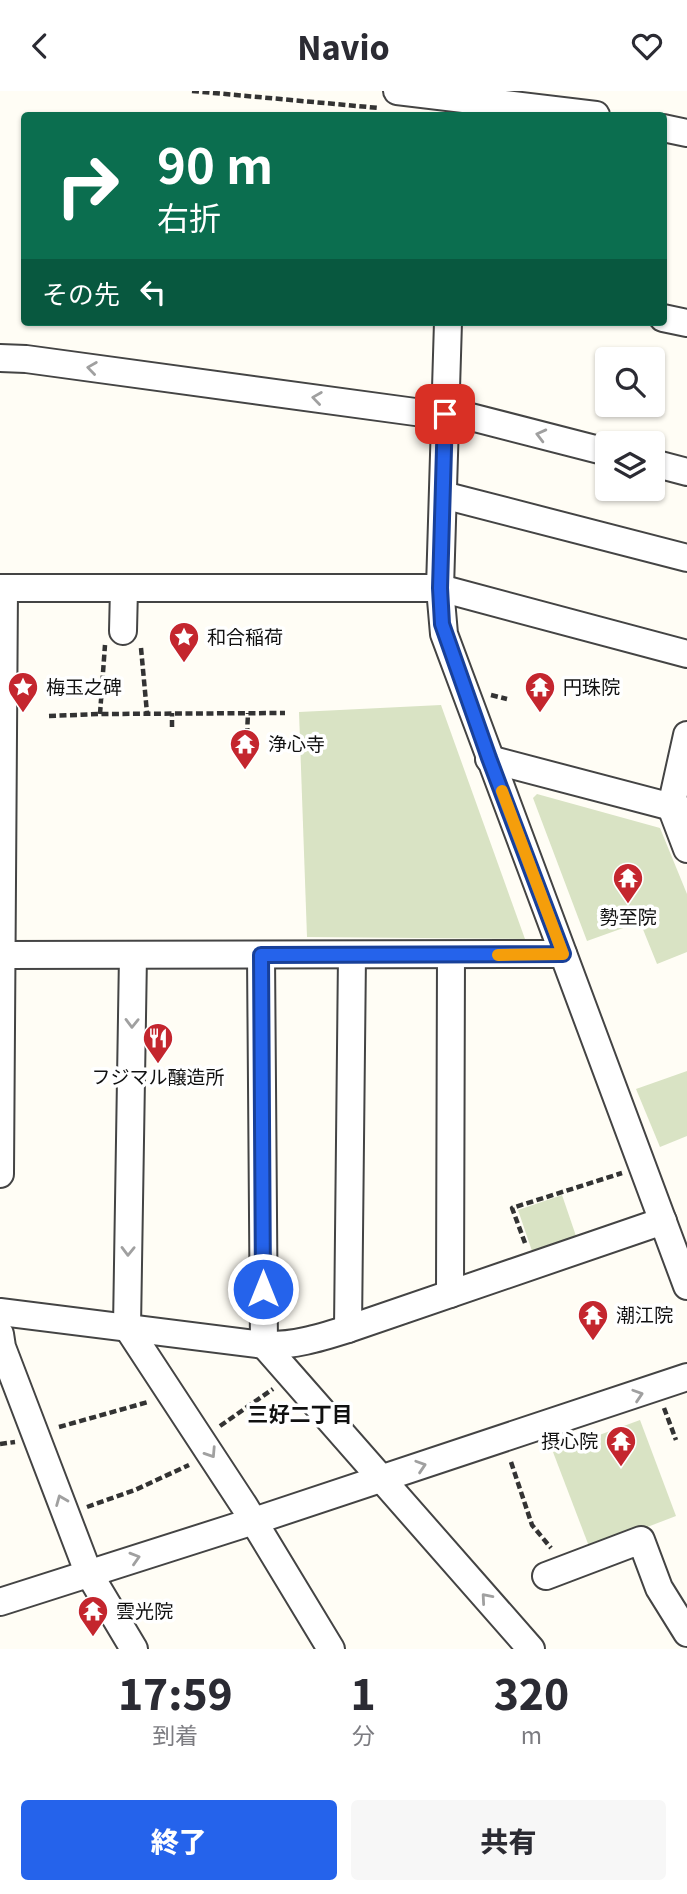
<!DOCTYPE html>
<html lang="ja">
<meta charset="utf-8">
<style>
:root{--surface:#fff;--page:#f7f7f7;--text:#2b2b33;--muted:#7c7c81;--accent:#2563eb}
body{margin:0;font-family:Georgia,"Noto Sans JP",serif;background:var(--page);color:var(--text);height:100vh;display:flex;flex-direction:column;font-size:26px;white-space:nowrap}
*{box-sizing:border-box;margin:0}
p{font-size:23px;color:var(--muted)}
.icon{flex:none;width:38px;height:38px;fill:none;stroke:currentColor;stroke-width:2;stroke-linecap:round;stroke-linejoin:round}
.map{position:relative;height:1558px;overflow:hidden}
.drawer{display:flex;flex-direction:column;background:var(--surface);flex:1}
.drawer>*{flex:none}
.guide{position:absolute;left:21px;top:21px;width:646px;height:214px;border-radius:7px;box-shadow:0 2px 5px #0004;background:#0b6e4f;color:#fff;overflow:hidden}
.tools{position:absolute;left:595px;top:256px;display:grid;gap:14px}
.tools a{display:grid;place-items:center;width:70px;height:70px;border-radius:7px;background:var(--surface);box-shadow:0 2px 5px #0004;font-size:35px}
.pin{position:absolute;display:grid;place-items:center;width:60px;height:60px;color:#fff;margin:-30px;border-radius:14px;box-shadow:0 4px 10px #0006}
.me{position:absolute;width:77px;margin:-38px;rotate:0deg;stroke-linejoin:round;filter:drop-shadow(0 0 5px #0008)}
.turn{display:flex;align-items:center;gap:24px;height:147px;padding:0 21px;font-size:32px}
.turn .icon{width:91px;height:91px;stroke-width:2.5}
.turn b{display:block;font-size:49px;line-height:60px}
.then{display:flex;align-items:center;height:66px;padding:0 21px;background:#0003;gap:14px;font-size:26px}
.eta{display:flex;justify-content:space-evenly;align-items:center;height:119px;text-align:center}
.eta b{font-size:42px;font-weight:800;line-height:49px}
.button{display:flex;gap:14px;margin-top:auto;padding:14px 21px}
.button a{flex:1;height:80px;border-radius:7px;background:var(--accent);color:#fff;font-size:28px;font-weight:800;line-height:80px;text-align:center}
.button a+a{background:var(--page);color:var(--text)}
header{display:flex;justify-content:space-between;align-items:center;height:91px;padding:0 21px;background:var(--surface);font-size:32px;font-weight:800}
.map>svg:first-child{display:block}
.cemetery{fill:#d9e3c4}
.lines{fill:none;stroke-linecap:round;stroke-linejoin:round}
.minor-casing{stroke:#444;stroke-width:30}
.path{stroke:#333;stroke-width:4.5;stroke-dasharray:7 3.5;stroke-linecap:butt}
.minor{stroke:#fff;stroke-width:26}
.oneway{stroke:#a0a0a0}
.route-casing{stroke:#184099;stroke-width:18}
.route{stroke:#2563eb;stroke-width:12}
.slow{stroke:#f59e0b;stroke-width:12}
.labels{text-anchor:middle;stroke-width:7;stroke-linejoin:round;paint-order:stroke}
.poi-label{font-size:19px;fill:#111;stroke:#fff;text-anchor:start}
.neighbourhood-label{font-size:21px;font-weight:bold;fill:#111;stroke:#fff}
</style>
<header><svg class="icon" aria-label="back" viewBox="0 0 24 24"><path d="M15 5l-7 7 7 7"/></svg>Navio<svg class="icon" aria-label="heart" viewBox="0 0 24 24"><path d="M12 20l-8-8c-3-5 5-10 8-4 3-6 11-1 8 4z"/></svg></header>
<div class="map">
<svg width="687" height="1558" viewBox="0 0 687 1558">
<rect width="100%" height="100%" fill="#fffdf5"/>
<g class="cemetery">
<polygon points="441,614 525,848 307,846 299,621"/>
<polygon points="537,703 660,737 687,803 687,861 657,873 640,831 587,850 533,707"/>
<polygon points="687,980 687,1045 660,1056 636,998"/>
<polygon points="562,1104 576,1145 532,1160 518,1119"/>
<polygon points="640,1329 676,1425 590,1458 553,1361"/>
</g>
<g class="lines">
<g class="minor-casing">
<g id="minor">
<polyline points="397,0 596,24"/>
<polyline points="663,37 687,42"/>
<polyline points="663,227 687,232"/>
<polyline points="448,231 440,497 444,543 687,1195"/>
<polyline points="0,267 26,268 430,323 463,324 607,361"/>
<polyline points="653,372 687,381"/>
<polyline points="443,404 687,467"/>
<polyline points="0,497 440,497 687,563"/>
<polyline points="123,540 124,497"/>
<polyline points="687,644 671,716 687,758"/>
<polyline points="489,668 687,720"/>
<polyline points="2,864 563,863"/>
<polyline points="133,864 127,1236 245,1416 331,1558"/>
<polyline points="261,864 264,1254 531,1558"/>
<polyline points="0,1083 4,497"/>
<polyline points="450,1203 451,864"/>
<path d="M 0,1221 L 264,1254 C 294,1255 319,1247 348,1238 L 663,1130"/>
<polyline points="348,1238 352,864"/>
<polyline points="0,1243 2,1256 88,1481 134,1558"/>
<polyline points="546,1485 641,1449 659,1497 687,1542"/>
<polyline points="0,1511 254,1430 687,1286"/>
</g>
</g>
<g class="path">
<polyline points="192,0 379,17"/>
<polyline points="141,557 147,622"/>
<polyline points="491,604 507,608"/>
<polyline points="100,623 105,554"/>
<polyline points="49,625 100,623 285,622"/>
<polyline points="172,636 172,622"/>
<polyline points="247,644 248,622"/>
<polyline points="525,1152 512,1117 622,1082"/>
<polyline points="664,1317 676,1349"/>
<polyline points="220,1335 273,1298"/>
<polyline points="59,1336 148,1311"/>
<polyline points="0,1353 15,1351"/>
<polyline points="511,1371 532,1434 551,1457"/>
<polyline points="87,1416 135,1399 189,1374"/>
</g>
<use href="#minor" class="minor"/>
</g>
<defs><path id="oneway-chevron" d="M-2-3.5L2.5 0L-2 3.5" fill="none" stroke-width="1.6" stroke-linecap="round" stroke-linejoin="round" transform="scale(1.75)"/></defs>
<g class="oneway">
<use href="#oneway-chevron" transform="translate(92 277) rotate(-172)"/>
<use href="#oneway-chevron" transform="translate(317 307) rotate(-172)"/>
<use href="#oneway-chevron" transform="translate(541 344) rotate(-166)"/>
<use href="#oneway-chevron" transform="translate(132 932) rotate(91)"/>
<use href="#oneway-chevron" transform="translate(128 1160) rotate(91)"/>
<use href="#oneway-chevron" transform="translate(638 1304) rotate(-18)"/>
<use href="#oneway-chevron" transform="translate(211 1362) rotate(57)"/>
<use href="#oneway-chevron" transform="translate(421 1375) rotate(-18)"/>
<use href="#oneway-chevron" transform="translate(61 1409) rotate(-112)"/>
<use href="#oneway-chevron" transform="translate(135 1467) rotate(-17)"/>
<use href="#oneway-chevron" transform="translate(486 1507) rotate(-131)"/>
</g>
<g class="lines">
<g class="route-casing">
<polyline id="route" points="263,1198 261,864 563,863 489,667 442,533 440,497 445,323"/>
</g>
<use href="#route" class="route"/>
<polyline class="slow" points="498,864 563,863 502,700"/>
</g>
<defs>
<g id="sight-pin" transform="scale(1.575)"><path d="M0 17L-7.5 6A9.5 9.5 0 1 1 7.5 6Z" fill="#c4262e" stroke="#fff"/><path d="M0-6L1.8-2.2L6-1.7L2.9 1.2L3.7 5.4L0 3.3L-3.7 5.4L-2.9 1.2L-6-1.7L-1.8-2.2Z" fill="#fff"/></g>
<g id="temple-pin" transform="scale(1.575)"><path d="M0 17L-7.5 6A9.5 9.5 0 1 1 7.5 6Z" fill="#c4262e" stroke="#fff"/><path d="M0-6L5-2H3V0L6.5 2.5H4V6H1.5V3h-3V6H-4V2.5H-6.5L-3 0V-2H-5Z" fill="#fff"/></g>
<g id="restaurant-pin" transform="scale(1.575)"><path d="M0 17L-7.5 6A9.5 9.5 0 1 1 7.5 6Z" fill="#c4262e" stroke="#fff"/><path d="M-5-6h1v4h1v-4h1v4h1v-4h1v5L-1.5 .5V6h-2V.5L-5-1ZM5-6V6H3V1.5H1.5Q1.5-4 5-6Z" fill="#fff"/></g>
</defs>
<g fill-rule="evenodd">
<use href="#sight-pin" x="184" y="546"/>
<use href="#sight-pin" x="23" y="596"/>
<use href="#temple-pin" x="540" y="596"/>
<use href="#temple-pin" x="245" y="653"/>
<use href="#temple-pin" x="628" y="787"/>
<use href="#restaurant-pin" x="158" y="947"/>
<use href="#temple-pin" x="593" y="1224"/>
<use href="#temple-pin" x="621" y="1350"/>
<use href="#temple-pin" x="93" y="1520"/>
</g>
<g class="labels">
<g class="poi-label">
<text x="207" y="553">和合稲荷</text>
<text x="46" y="603">梅玉之碑</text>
<text x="563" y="603">円珠院</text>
<text x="268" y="660">浄心寺</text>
<text x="628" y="833" text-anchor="middle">勢至院</text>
<text x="158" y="993" text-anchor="middle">フジマル醸造所</text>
<text x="616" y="1231">潮江院</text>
<text x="598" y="1357" text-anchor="end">摂心院</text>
<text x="116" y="1527">雲光院</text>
</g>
<g class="neighbourhood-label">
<text x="300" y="1331">三好二丁目</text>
</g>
</g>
</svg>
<div class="tools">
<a><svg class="icon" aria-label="search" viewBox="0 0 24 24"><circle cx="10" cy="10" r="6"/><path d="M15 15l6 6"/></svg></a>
<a><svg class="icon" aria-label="layers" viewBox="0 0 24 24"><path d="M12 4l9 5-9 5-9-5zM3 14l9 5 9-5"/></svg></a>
</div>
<div class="pin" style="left:445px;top:323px;background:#d93025"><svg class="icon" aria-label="arrive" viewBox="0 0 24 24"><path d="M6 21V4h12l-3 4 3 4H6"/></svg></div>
<svg class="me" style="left:263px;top:1198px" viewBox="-20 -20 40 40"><circle r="17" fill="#2563eb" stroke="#fff" stroke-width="3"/><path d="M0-11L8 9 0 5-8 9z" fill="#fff"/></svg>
<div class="guide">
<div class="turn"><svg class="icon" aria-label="right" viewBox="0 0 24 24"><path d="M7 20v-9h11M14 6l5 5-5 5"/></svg><div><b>90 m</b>右折</div></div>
<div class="then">その先<svg class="icon" aria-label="left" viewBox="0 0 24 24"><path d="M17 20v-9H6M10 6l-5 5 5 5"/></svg></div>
</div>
</div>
<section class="drawer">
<div class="eta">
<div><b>17:59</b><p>到着</p></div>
<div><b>1</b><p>分</p></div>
<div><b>320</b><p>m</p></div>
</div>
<div class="button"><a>終了</a><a>共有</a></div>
</section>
